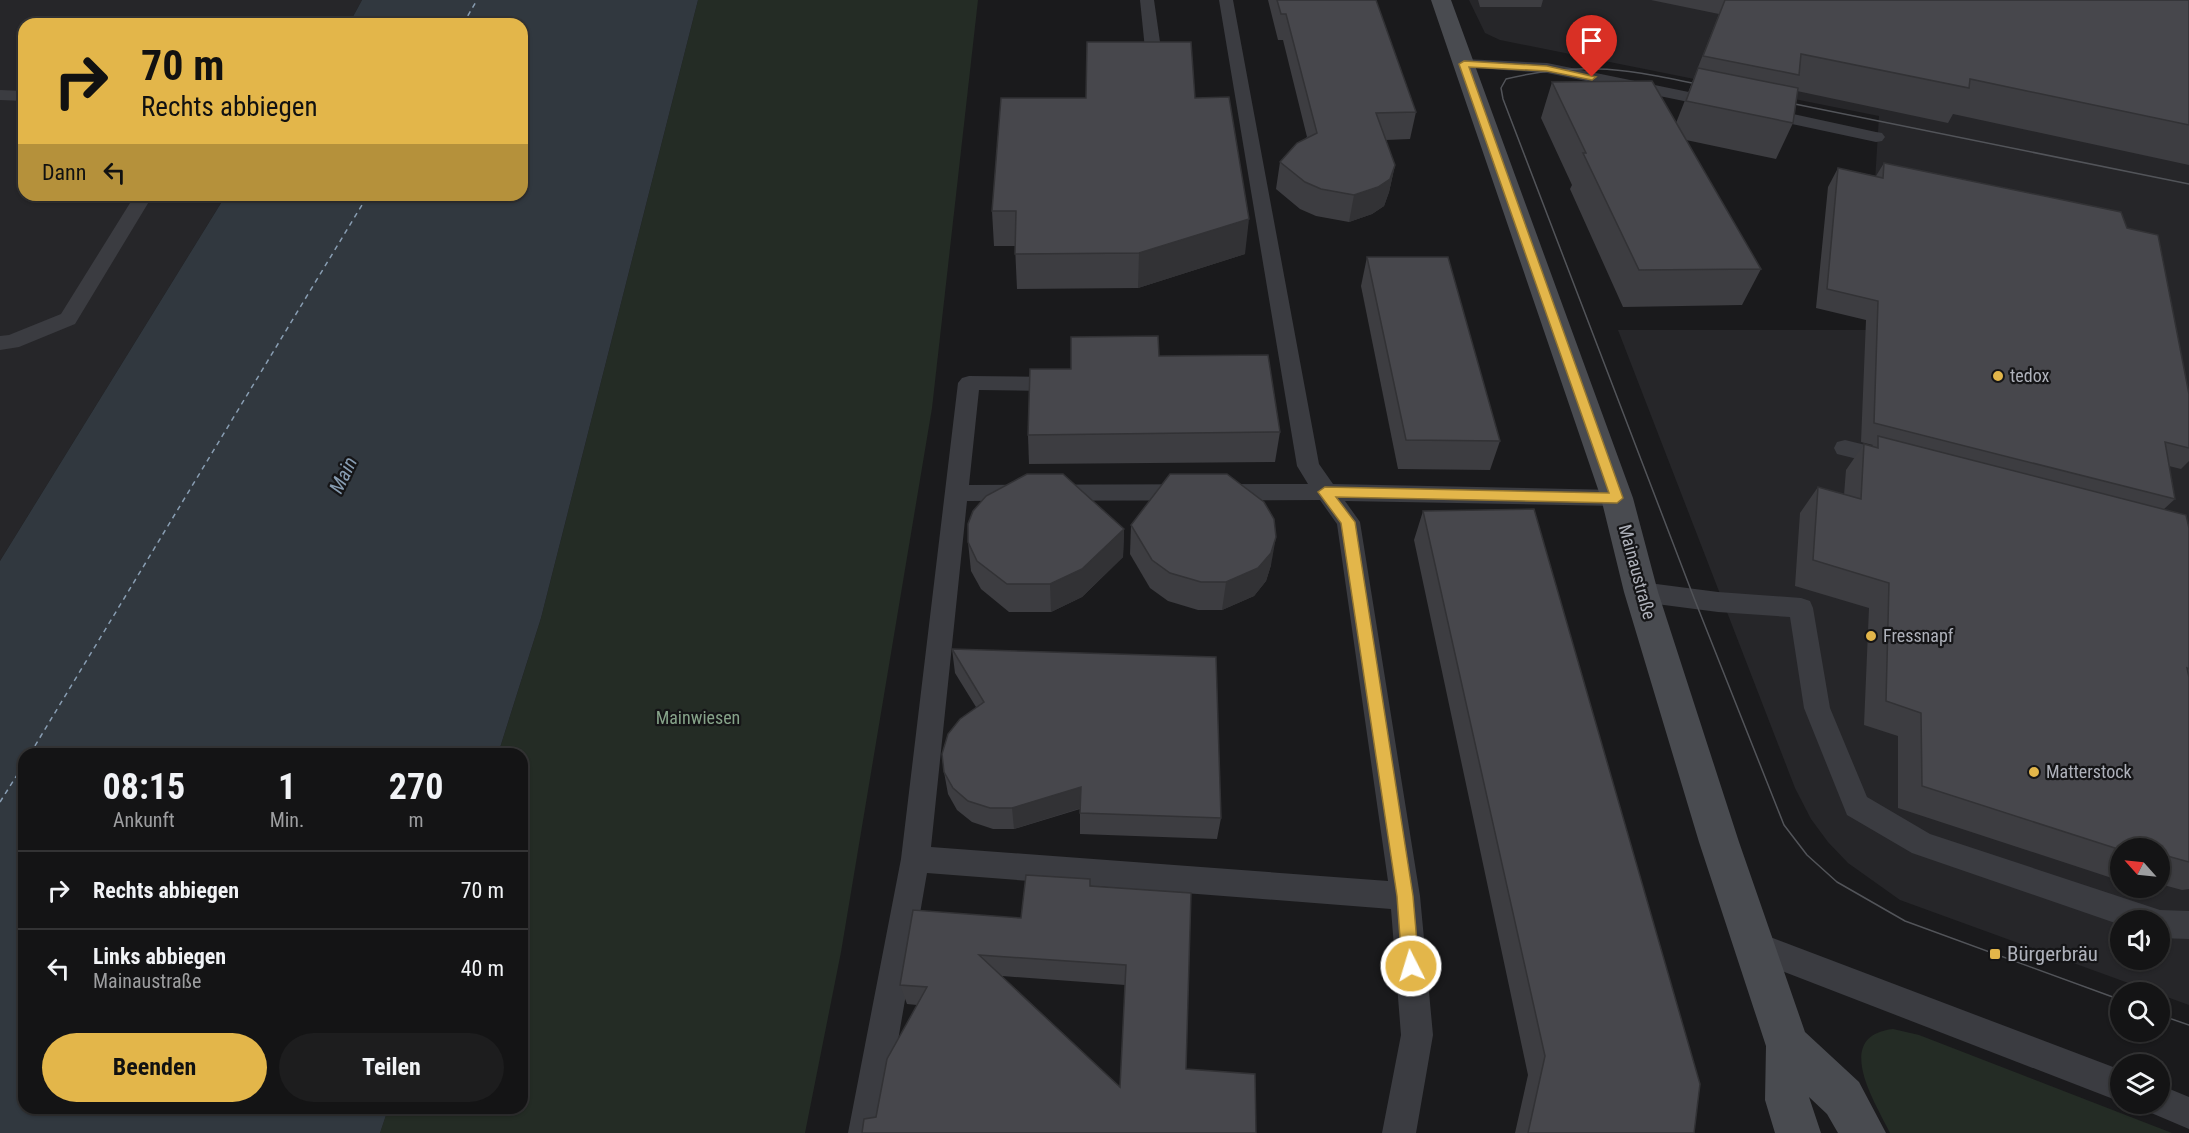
<!DOCTYPE html>
<html lang="de">
<meta charset="utf-8">
<style>
:root{--surface:#141415;--page:#1d1d1e;--text:#f1f3f6;--muted:#9d9ea0;--line:#333334;--accent:#e3b64a}
body{margin:0;font-family:"Roboto Condensed",sans-serif;background:var(--page);color:var(--text);height:100vh;display:flex;flex-direction:column;font-size:22px;white-space:nowrap}
*{box-sizing:border-box;margin:0}
p{font-size:20px;color:var(--muted)}
.icon{flex:none;width:33px;height:33px;fill:none;stroke:currentColor;stroke-width:2;stroke-linecap:round;stroke-linejoin:round}
.map{position:relative;flex:1;overflow:hidden}
.drawer{position:absolute;left:18px;top:748px;width:510px;height:366px;display:flex;flex-direction:column;background:var(--surface);border-radius:18px;box-shadow:0 2px 4px #0004,0 0 0 2px var(--line)}
.drawer>*{flex:none}
.top-card{position:absolute;left:18px;top:18px;width:510px;height:183px;border-radius:18px;box-shadow:0 2px 4px #0004,0 0 0 2px var(--line);background:#e3b64a;color:#111;overflow:hidden}
.needle{width:39px;rotate:297deg}
.controls{position:absolute;left:2110px;top:838px;display:grid;gap:12px}
.controls a{display:grid;place-items:center;width:60px;height:60px;border-radius:50%;background:var(--surface);box-shadow:0 2px 4px #0004,0 0 0 2px var(--line);font-size:30px}
.pin{position:absolute;display:grid;place-items:center;width:51px;height:51px;color:#fff;margin:-62px -26px;border-radius:50% 50% 50% 0;rotate:-45deg;box-shadow:0 0 6px #0007}
.pin .icon{rotate:45deg}
.me{position:absolute;width:66px;margin:-33px;rotate:355deg;stroke-linejoin:round;filter:drop-shadow(0 0 4px #0008)}
.turn{display:flex;align-items:center;gap:21px;height:126px;padding:0 24px;font-size:27px}
.turn .icon{width:78px;height:78px;stroke-width:2.5}
.turn b{display:block;font-size:42px;line-height:51px}
.then{display:flex;align-items:center;height:57px;padding:0 24px;background:#0003;gap:12px;font-size:22px}
.eta{display:flex;justify-content:space-evenly;align-items:center;height:102px;text-align:center}
.eta b{font-size:36px;font-weight:700;line-height:42px}
.action{display:flex;gap:12px;margin-top:auto;padding:12px 24px}
.action a{flex:1;height:69px;border-radius:36px;background:var(--accent);color:#111;font-size:24px;font-weight:700;line-height:69px;text-align:center}
.action a+a{background:var(--page);color:var(--text)}
ul{padding:0;list-style:none}
li{display:flex;align-items:center;gap:18px;height:78px;padding:0 24px;border-top:2px solid var(--line)}
li div{flex:1}
li b{display:block;font-size:22px}
li em{font-style:normal}
.map>svg:first-child{display:block}
.built{fill:#262629;fill-rule:evenodd}
.green{fill:#242c25}
.water{fill:#31383f}
.lines{fill:none;stroke-linecap:round;stroke-linejoin:round}
.ferry{stroke:#889db2;stroke-width:1.5;stroke-dasharray:5 4.5;stroke-linecap:butt}
.service{fill:#3b3c41;fill-rule:evenodd}
.secondary{fill:#494b50;fill-rule:evenodd}
.tram{stroke:#525459;stroke-width:1.5}
.wall{fill:#3d3d41;fill-rule:evenodd}
.shaded-wall{fill:#323235}
.building{fill:#47474c;stroke:#323235;stroke-width:1.5;fill-rule:evenodd}
.route{fill:#e3b64a;stroke:#947630;stroke-width:1.5}
.poi-dot{fill:#e3b64a;stroke:#151517;stroke-width:2}
.labels{text-anchor:middle;stroke-width:4.5;stroke-linejoin:round;paint-order:stroke}
.poi-label{font-size:18px;fill:#aeb1ba;stroke:#151517;text-anchor:start}
.street-label{font-size:18px;fill:#aeb1ba;stroke:#151517}
.park-label{font-size:18px;fill:#86a389;stroke:#151517}
.water-label{font-size:20px;font-style:italic;fill:#889db2;stroke:#151517}
.near-poi-label{font-size:21px;fill:#aeb1ba;stroke:#151517;text-anchor:start}
</style>
<div class="map">
<svg width="2189" height="1133" viewBox="0 0 2189 1133">
<rect width="100%" height="100%" fill="#1a1a1c"/>
<g class="built">
<polygon points="0,0 362,0 349,24 24,24 24,195 226,195 0,561"/>
<path d="M 1469,0 L 2189,0 L 2189,1005 L 1900,900 L 1848,863 L 1828,842 L 1811,819 L 1795,788 L 1618,330 L 1866,330 L 1879,116 L 1500,40 L 1485,33 ZM 2121,849 L 2160,849 L 2160,888 L 2121,888 ZM 2121,921 L 2160,921 L 2160,960 L 2121,960 Z"/>
</g>
<g class="green">
<polygon points="698,0 978,0 932,408 841,952 805,1133 380,1133 388,1109 522,1108 522,754 498,754 541,618"/>
<path d="M 1893,1029 L 1919,1035 L 2172,1133 L 1890,1133 C 1875,1102 1832,1036 1893,1029 Z"/>
</g>
<polygon class="water" points="362,0 698,0 541,618 498,754 24,754 24,1108 388,1109 380,1133 0,1133 0,561 226,195 522,195 522,24 349,24"/>
<g class="lines">
<g class="ferry">
<polyline points="463,24 477,0"/>
<polyline points="30,754 368,195"/>
<polyline points="0,802 24,764"/>
</g>
<g class="service">
<polygon points="1140,0 1154,0 1161,49 1159,52 1153,54 1145,49"/>
<path d="M 1219,0 L 1233,0 L 1319,464 L 1333,484 L 1617,490 L 1625,492 L 1628,498 L 1625,504 L 1617,506 L 1345,501 L 1360,522 L 1420,896 L 1433,1035 L 1416,1133 L 1382,1133 L 1401,1035 L 1391,909 L 927,873 L 882,1133 L 848,1133 L 901,859 L 958,383 L 962,378 L 969,376 L 1048,377 L 1055,379 L 1059,384 L 1055,389 L 1048,391 L 979,390 L 969,485 L 1308,484 L 1297,466 ZM 1320,500 L 1337,524 L 1388,881 L 931,847 L 967,501 Z"/>
<polygon points="1464,59 1547,63 1718,98 1726,103 1718,108 1547,73 1458,67 1456,64 1458,61"/>
<polygon points="0,90 24,91 24,101 0,100"/>
<polygon points="1761,107 1876,132 1882,133 1885,137 1882,141 1876,142 1755,116 1753,112 1755,108"/>
<polygon points="135,195 153,195 75,324 19,347 0,350 0,336 9,335 61,314"/>
<polygon points="1845,440 1898,453 1901,459 1898,465 1890,467 1837,454 1834,448 1837,442"/>
<polygon points="1641,582 1718,592 1801,598 1810,601 1813,608 1830,708 1867,797 1930,834 2160,910 2189,911 2189,939 2160,938 2160,921 2121,921 2121,925 1912,853 1847,815 1804,708 1790,617 1718,612 1641,602 1632,599 1629,592 1632,585"/>
<polygon points="1754,931 2121,1070 2121,1102 1743,956 1739,946 1743,936"/>
<polygon points="2160,1085 2189,1097 2189,1129 2149,1112 2145,1104 2160,1104"/>
</g>
<polygon class="secondary" points="1431,0 1451,0 1633,498 1658,592 1739,842 1805,1032 1859,1082 1886,1133 1838,1133 1827,1114 1809,1097 1821,1133 1775,1133 1765,1100 1766,1046 1699,842 1624,592 1601,498"/>
<g class="tram">
<path d="M 1707,86 C 1631,70 1584,60 1506,79 L 1501,88 L 1503,99 L 1694,598 L 1784,825 L 1807,855 L 1837,882 L 1905,921 L 2121,1000"/>
<polyline points="1780,101 2189,184"/>
<polyline points="2160,1015 2189,1025"/>
</g>
</g>
<g class="wall">
<polygon points="1268,0 1376,0 1416,112 1410,139 1386,140 1395,165 1389,192 1384,206 1372,214 1349,222 1316,216 1300,209 1276,189 1280,162 1307,137 1283,40 1278,40"/>
<polygon points="1478,0 1543,0 1541,7 1480,7"/>
<polygon points="1651,0 2189,0 2189,165 1953,114 1948,123 1797,91 1793,123 1776,159 1686,140 1761,269 1742,305 1623,307 1570,189 1572,185 1541,118 1552,82 1676,123 1719,14"/>
<polygon points="1195,98 1245,254 1138,288 1017,289 1015,246 994,246 992,211"/>
<polygon points="1884,163 2189,394 2189,461 2181,469 2169,466 2175,499 2164,509 2189,528 2189,889 2182,890 2160,884 2160,849 2121,849 2121,881 1898,808 1898,736 1864,725 1869,608 1795,586 1800,513 1818,487 1844,495 1846,470 1864,444 1872,446 1873,445 1861,442 1866,320 1816,308 1828,187 1838,168 1876,176"/>
<polygon points="1367,257 1500,441 1490,470 1398,469 1361,286"/>
<polygon points="1159,356 1280,432 1275,462 1029,464 1028,435 1071,369"/>
<polygon points="1423,511 1694,1133 1515,1133 1528,1075 1414,540"/>
<polygon points="1131,525 1271,565 1266,581 1254,596 1222,610 1198,610 1168,601 1150,588 1130,554"/>
<polygon points="1124,529 1123,557 1082,597 1051,612 1009,612 981,589 971,571 968,542"/>
<polygon points="952,649 1221,818 1217,839 1080,834 1080,809 1014,829 993,829 972,822 957,810 948,794 944,772 976,707 955,673"/>
<path d="M 1090,887 L 1186,1069 L 1255,1074 L 876,1117 L 917,1005 L 907,1004 L 900,985 L 1021,918 ZM 1002,976 L 1125,985 L 1120,1087 Z"/>
</g>
<g class="shaded-wall">
<polygon points="1395,165 1389,192 1384,206 1372,214 1349,222 1354,195"/>
<polygon points="1249,219 1245,254 1138,288 1139,253"/>
<polygon points="1124,529 1123,557 1082,597 1051,612 1050,584"/>
<polygon points="1276,537 1271,565 1266,581 1254,596 1222,610 1226,582"/>
<polygon points="1081,787 1081,808 1014,829 1012,808"/>
</g>
<g class="building">
<polygon points="1277,0 1376,0 1416,112 1376,113 1395,165 1390,179 1378,187 1354,195 1321,189 1305,182 1280,162 1297,143 1317,133 1286,14 1281,14"/>
<polygon points="1725,0 2189,0 2189,125 1970,79 1969,88 1801,54 1799,75 1703,56"/>
<polygon points="1087,42 1191,42 1195,98 1229,97 1249,219 1139,253 1015,254 1016,211 992,211 1001,98 1086,98"/>
<polygon points="1698,68 1798,88 1793,123 1686,101"/>
<polygon points="1652,81 1761,269 1639,270 1583,153 1586,153 1552,82"/>
<polygon points="1884,163 2121,212 2127,228 2158,235 2189,394 2189,448 2165,442 2175,499 1874,423 1878,301 1827,289 1838,168 1883,178"/>
<polygon points="1367,257 1448,257 1500,441 1406,440"/>
<polygon points="1158,336 1159,356 1268,355 1280,432 1028,435 1030,369 1071,369 1071,337"/>
<polygon points="1878,436 2186,515 2189,528 2189,669 2187,668 2189,677 2189,862 2160,854 2160,849 2121,850 1922,786 1921,713 1886,701 1889,583 1813,560 1818,487 1861,499 1864,444 1878,448"/>
<polygon points="1027,474 1063,474 1124,529 1082,569 1050,584 1007,584 977,561 968,542 968,524 973,511 986,496"/>
<polygon points="1170,474 1227,474 1264,502 1274,519 1276,537 1271,553 1258,568 1226,582 1201,582 1170,573 1152,560 1131,525"/>
<polygon points="1534,509 1700,1084 1694,1133 1528,1133 1545,1056 1423,511"/>
<polygon points="952,649 1216,657 1221,818 1080,813 1081,787 1012,808 990,808 968,801 953,788 944,772 942,754 948,734 960,719 984,702"/>
<path d="M 1026,875 L 1090,879 L 1090,886 L 1191,893 L 1186,1069 L 1255,1074 L 1256,1133 L 862,1133 L 864,1119 L 876,1117 L 887,1059 L 927,987 L 900,985 L 913,910 L 1021,918 ZM 979,955 L 1126,965 L 1120,1087 Z"/>
</g>
<polygon class="route" points="1464,61 1547,66 1596,77 1592,80 1547,71 1469,67 1623,498 1617,503 1336,497 1355,522 1413,896 1419,966 1417,972 1411,974 1405,972 1402,966 1397,896 1341,523 1318,492 1325,487 1609,493 1459,64"/>
<g class="poi-dot">
<circle cx="1998" cy="376" r="6"/>
<circle cx="1871" cy="636" r="6"/>
<circle cx="2034" cy="772" r="6"/>
<rect x="1989" y="948" width="12" height="12" rx="3"/>
</g>
<g class="labels">
<g class="poi-label">
<text x="2010" y="382">tedox</text>
<text x="1883" y="642">Fressnapf</text>
<text x="2046" y="778">Matterstock</text>
</g>
<g class="street-label">
<text transform="translate(1637 572) rotate(75)" y="6">Mainaustraße</text>
</g>
<g class="park-label">
<text x="698" y="724">Mainwiesen</text>
</g>
<g class="water-label">
<text transform="translate(343 475) rotate(-64)" y="7">Main</text>
</g>
<g class="near-poi-label">
<text x="2007" y="961">Bürgerbräu</text>
</g>
</g>
</svg>
<div class="controls">
<a><svg class="needle" viewBox="-14 -14 28 28"><path d="M0-13l5 13h-10z" fill="#e53935"/><path d="M0 13l5-13h-10z" fill="#9d9ea0"/></svg></a>
<a><svg class="icon" aria-label="sound" viewBox="0 0 24 24"><path d="M4 9h4l5-4v14l-5-4H4zM17 9q2 3 0 6"/></svg></a>
<a><svg class="icon" aria-label="search" viewBox="0 0 24 24"><circle cx="10" cy="10" r="6"/><path d="M15 15l6 6"/></svg></a>
<a><svg class="icon" aria-label="layers" viewBox="0 0 24 24"><path d="M12 4l9 5-9 5-9-5zM3 14l9 5 9-5"/></svg></a>
</div>
<div class="pin" style="left:1592px;top:77px;background:#d93025"><svg class="icon" aria-label="arrive" viewBox="0 0 24 24"><path d="M6 21V4h12l-3 4 3 4H6"/></svg></div>
<svg class="me" style="left:1411px;top:966px" viewBox="-20 -20 40 40"><circle r="17" fill="#e3b64a" stroke="#fff" stroke-width="3"/><path d="M0-11L8 9 0 5-8 9z" fill="#fff"/></svg>
<div class="top-card">
<div class="turn"><svg class="icon" aria-label="right" viewBox="0 0 24 24"><path d="M7 20v-9h11M14 6l5 5-5 5"/></svg><div><b>70 m</b>Rechts abbiegen</div></div>
<div class="then">Dann<svg class="icon" aria-label="left" viewBox="0 0 24 24"><path d="M17 20v-9H6M10 6l-5 5 5 5"/></svg></div>
</div>
<section class="drawer">
<div class="eta">
<div><b>08:15</b><p>Ankunft</p></div>
<div><b>1</b><p>Min.</p></div>
<div><b>270</b><p>m</p></div>
</div>
<ul>
<li><svg class="icon" aria-label="right" viewBox="0 0 24 24"><path d="M7 20v-9h11M14 6l5 5-5 5"/></svg><div><b>Rechts abbiegen</b></div><em>70 m</em></li>
<li><svg class="icon" aria-label="left" viewBox="0 0 24 24"><path d="M17 20v-9H6M10 6l-5 5 5 5"/></svg><div><b>Links abbiegen</b><p>Mainaustraße</p></div><em>40 m</em></li>
</ul>
<div class="action"><a>Beenden</a><a>Teilen</a></div>
</section>
</div>
